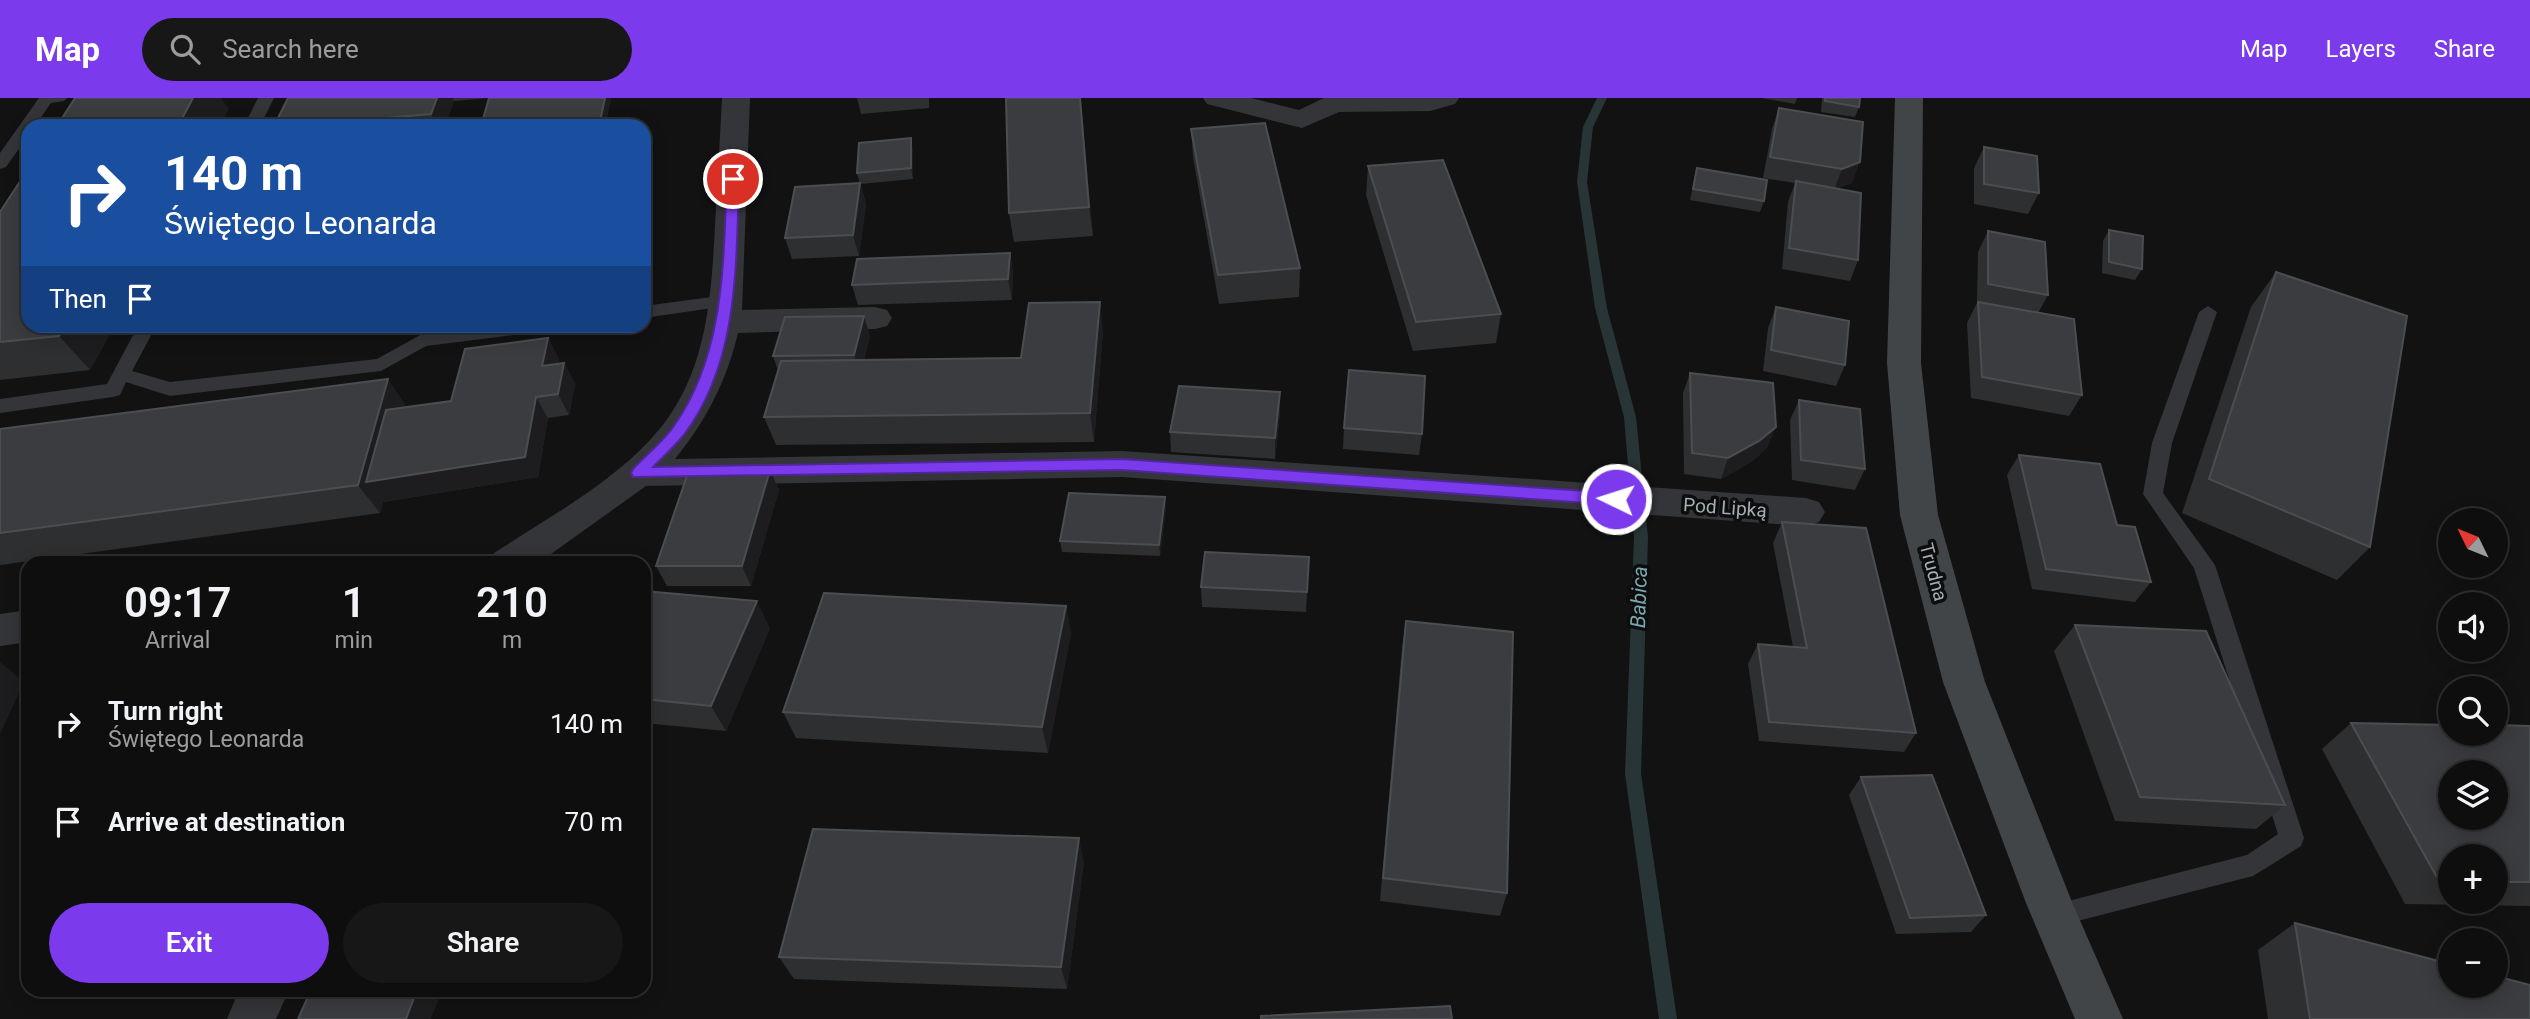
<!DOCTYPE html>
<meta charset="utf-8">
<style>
:root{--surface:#0e0e0e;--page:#171717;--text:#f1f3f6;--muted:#9b9c9e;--line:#2e2e2e;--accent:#7c3aed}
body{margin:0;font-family:Roboto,sans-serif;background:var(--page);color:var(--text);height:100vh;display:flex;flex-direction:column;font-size:26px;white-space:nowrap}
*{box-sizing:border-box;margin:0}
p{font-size:23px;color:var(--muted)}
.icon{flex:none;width:38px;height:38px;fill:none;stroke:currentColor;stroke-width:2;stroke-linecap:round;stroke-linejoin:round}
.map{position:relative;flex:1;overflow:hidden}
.drawer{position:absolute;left:21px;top:458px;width:630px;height:441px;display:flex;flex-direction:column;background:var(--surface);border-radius:21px;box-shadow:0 4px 18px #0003,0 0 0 2px var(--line)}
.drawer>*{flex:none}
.top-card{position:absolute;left:21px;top:21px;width:630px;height:214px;border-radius:21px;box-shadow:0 4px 18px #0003,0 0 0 2px var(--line);background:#1a4fa0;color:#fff;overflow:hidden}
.needle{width:46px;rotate:313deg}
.fabs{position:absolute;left:2438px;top:410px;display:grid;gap:14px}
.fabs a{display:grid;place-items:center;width:70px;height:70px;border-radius:50%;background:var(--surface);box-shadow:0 4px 18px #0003,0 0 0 2px var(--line);font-size:35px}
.pin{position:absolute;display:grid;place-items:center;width:60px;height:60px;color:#fff;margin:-30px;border:4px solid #fff;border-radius:50%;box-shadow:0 2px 7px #0007}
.me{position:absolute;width:77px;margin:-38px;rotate:274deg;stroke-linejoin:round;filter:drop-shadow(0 0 5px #0008)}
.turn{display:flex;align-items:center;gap:24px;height:147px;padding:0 28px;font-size:32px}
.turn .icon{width:91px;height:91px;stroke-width:2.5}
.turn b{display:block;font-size:49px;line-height:60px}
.then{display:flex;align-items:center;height:66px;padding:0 28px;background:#0003;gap:14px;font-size:26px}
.eta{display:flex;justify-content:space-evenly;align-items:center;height:119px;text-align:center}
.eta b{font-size:42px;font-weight:600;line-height:49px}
.action{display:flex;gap:14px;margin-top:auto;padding:14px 28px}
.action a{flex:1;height:80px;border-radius:42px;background:var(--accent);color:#fff;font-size:28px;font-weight:600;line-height:80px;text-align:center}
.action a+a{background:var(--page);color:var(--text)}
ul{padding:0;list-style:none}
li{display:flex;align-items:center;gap:21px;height:98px;padding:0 28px}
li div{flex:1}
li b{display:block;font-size:26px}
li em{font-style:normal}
header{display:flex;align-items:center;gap:42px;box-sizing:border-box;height:98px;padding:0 35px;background:var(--accent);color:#fff}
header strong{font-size:33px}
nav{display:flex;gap:38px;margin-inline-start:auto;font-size:24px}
.search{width:490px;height:63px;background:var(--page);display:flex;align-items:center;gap:18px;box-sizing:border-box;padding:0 24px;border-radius:38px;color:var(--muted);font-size:26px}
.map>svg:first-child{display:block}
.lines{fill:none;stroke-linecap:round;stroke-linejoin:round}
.stream{fill:#283536;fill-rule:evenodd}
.lane{fill:#333538;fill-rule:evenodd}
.street{fill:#333538;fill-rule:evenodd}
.secondary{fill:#414548;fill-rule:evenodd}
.wall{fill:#2e2f31;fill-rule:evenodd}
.shaded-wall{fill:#1d1d1f}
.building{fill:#3a3c3f;stroke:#4b4e51;stroke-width:2;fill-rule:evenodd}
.route{fill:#7c3aed;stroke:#51269a;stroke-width:2}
.labels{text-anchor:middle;stroke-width:7;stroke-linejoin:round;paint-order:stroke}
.street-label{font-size:19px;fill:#a3aeb4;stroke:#0d0d0e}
.water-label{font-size:21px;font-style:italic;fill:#7aa7af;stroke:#0d0d0e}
</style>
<header>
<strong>Map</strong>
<div class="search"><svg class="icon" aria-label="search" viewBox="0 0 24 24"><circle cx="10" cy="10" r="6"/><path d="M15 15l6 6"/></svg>Search here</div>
<nav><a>Map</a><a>Layers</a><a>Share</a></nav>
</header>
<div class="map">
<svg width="2530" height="921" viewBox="0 0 2530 921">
<rect width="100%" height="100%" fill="#121213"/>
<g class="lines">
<polygon class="stream" points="1597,0 1607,0 1593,29 1587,84 1607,210 1636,319 1648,439 1641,676 1677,921 1659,921 1625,676 1634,439 1624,319 1595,210 1577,84 1583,29"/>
<g class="lane">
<polygon points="39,0 67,0 64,3 51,5 35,28 28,28 28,38 6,69 0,71 0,55"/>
<polygon points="258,0 274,0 260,28 244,28"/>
<polygon points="727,197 736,203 733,207 644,220 644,208"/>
<polygon points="2208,208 2217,214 2172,345 2163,395 2215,467 2304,740 2301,748 2253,778 2054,829 2045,825 2041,817 2045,809 2247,757 2278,736 2194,470 2143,396 2152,345 2199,214"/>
<polygon points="138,228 156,228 132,273 170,284 377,261 422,236 491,228 546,228 537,234 426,248 381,273 170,298 126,284 120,297 113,299 0,315 0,301 107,286"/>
</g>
<g class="street">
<path d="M 722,0 L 750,0 L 742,212 L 875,209 L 887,212 L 892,220 L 887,228 L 875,231 L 738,235 C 727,282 706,323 675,361 L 1122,353 L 1806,400 L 1819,404 L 1825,414 L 1819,424 L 1806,428 L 1122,379 L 646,388 L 537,466 L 489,466 L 494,455 C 547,420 606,389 650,342 C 706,283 711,205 715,128 C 717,85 720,43 722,0 Z"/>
<polygon points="1203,0 1251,0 1299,12 1324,0 1459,0 1455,6 1430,13 1339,14 1302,30 1207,6"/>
<polygon points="28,512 28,544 0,548 0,516"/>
<polygon points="239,892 289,892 276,921 227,921"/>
</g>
<polygon class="secondary" points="1895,0 1923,0 1921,265 1938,417 1985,584 2072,804 2123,921 2075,921 2026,805 1943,584 1900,417 1887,265"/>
</g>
<g class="wall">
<polygon points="288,0 610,0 611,2 489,0 454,3 445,28 274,28"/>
<polygon points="857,0 929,0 929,10 861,16"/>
<polygon points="1080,0 1093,138 1014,144 1009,115"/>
<polygon points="1761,0 1797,0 1795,6"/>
<polygon points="1822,0 1860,0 1859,9 1855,19 1821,14"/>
<polygon points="1779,10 1863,24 1852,85 1837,90 1858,162 1850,183 1782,171 1788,104 1795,85 1763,80 1772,31"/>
<polygon points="1191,31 1300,170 1299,199 1219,206 1193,59"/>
<polygon points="1984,49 2039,95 2028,116 1974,106 1974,70"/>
<polygon points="913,51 913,81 860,86 857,75"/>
<polygon points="1368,68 1501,216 1496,245 1413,253 1366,97"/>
<polygon points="1697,70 1764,103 1760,114 1690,102"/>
<polygon points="860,85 866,106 859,158 792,161 785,140"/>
<polygon points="0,114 114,228 90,272 0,282"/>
<polygon points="2109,132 2142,171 2135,182 2102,175 2103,143"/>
<polygon points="1988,133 2048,197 2038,215 2082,297 2069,318 1971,300 1967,225 1977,205 1978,154"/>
<polygon points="1010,155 1013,176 1012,202 858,207 852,187"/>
<polygon points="2276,174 2370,449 2337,482 2182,415 2251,209"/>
<polygon points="1776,209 1845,267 1836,288 1763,273 1768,230"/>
<polygon points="1103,233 1094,344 776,347 764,319 778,273 773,258 870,239 864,262 1021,260"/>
<polygon points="548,240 559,261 558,266 564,265 575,286 569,317 548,320 538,379 383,404 380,415 0,467 0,331 407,310 451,303"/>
<polygon points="1690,275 1767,350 1751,364 1721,381 1684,376 1683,295"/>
<polygon points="1799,302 1865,371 1855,392 1792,382 1790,322"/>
<polygon points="1280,315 1275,361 1171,354 1170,334"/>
<polygon points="1344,330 1422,336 1419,357 1343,351"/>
<polygon points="2019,357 2117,427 2151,484 2135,504 2032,491 2007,377"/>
<polygon points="770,372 779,392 751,488 667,488 656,468"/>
<polygon points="1166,409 1160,458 1062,454 1060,443"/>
<polygon points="1782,424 1916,635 1904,654 1759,643 1748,566 1758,546 1793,549 1773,445"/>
<polygon points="1309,459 1306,514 1202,509 1201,489"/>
<polygon points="644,493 770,530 726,633 644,625"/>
<polygon points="1066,508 1071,535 1048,655 796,640 783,614"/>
<polygon points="1406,523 1507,795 1500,818 1380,803 1402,549"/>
<polygon points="2075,527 2285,707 2256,731 2115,723 2054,553"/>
<path d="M 2351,625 L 2530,628 L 2530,808 L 2405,806 L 2322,651 ZM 2450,758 L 2496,758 L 2496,803 L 2450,803 Z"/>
<polygon points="1861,679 1986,817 1971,834 1896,836 1849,697"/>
<polygon points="1084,764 1067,891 794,881 779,859"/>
<polygon points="2295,825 2530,921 2268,921 2258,852"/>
</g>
<g class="shaded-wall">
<polygon points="193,0 221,0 229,11 220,28 178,28"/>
<polygon points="437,0 453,0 454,3 445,28 437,28 431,16"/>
<polygon points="605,0 610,0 611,2 606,28 599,28"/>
<polygon points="1080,0 1081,3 1093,138 1089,109"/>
<polygon points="911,40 913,51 913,81 911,70"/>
<polygon points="1860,64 1852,85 1834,92 1842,71"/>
<polygon points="860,85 866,106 859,158 853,137"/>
<polygon points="1010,155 1013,176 1012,202 1008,181"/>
<polygon points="1100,204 1103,233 1094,344 1090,315"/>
<polygon points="864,218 870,239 860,278 854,257"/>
<polygon points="65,228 114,228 90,272 59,238"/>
<polygon points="548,240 559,261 554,289 542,268"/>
<polygon points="564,265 575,286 569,317 558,296"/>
<polygon points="388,281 407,309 536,299 548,320 538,379 383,404 380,415 358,387"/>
<polygon points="1280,294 1280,315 1275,361 1275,340"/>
<polygon points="1776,329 1767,350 1751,364 1721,381 1728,360"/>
<polygon points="770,372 779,392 751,488 742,468"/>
<polygon points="1165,399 1166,409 1160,458 1159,447"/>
<polygon points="757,503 770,530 726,633 711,608"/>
<polygon points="1066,508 1071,535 1048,655 1042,629"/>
<polygon points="0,564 24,584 0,636"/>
<polygon points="1079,740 1084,764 1067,891 1061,869"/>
<polygon points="417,892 442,892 431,921 406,921"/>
</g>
<g class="building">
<polygon points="75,0 193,0 178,28 57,28"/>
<polygon points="288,0 437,0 431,16 306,27 303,28 274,28"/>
<polygon points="489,0 605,0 599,28 481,28"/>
<polygon points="1006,0 1080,0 1089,109 1009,115"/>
<polygon points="1825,0 1860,0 1859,9 1825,3"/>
<polygon points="1779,10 1863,24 1860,64 1842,71 1770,59"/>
<polygon points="1265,25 1300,170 1218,177 1191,31"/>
<polygon points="911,40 911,70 857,75 859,45"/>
<polygon points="1984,49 2037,58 2039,95 1984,86"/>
<polygon points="1443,62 1501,216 1416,224 1368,68"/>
<polygon points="1697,70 1767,82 1764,103 1693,91"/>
<polygon points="28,71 28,228 65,228 59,238 0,244 0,114"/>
<polygon points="1796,83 1861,95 1858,162 1789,150"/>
<polygon points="860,85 853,137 785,140 795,89"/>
<polygon points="2109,132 2143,138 2142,171 2109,164"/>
<polygon points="1988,133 2045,144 2048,197 1988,186"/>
<polygon points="1010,155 1008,181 852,187 857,161"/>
<polygon points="2276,174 2407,218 2370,449 2209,381"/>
<polygon points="1100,204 1090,315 764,319 781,263 1021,260 1029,205"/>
<polygon points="1978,204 2074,221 2082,297 1982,279"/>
<polygon points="1776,209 1849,223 1845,267 1771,252"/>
<polygon points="864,218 854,257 773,258 785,219"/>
<polygon points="548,240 542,268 564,265 558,296 536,299 525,359 366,384 386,312 451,303 465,251"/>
<polygon points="1349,272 1425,278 1422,336 1344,330"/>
<polygon points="1690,275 1773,285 1776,329 1759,343 1728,360 1692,355"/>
<polygon points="388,281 358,387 0,435 0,331"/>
<polygon points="1179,288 1280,294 1275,340 1170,334"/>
<polygon points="1799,302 1860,311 1865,371 1801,362"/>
<polygon points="2019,357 2100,366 2117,427 2135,429 2151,484 2046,471"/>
<polygon points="689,372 770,372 742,468 656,468"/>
<polygon points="1069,395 1165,399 1159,447 1060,443"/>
<polygon points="1782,424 1866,430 1916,635 1769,624 1758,546 1807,550"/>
<polygon points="1205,454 1309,459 1307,494 1201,489"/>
<polygon points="644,493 757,503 711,608 644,601"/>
<polygon points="824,495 1066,508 1042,629 783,614"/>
<polygon points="1406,523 1513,534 1507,795 1383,780"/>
<polygon points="2075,527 2206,533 2285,707 2140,699"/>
<path d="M 2351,625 L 2450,627 L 2450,635 L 2496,635 L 2496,627 L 2530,628 L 2530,784 L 2496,784 L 2496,758 L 2450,758 L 2450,783 L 2439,783 ZM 2450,674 L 2496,674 L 2496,719 L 2450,719 Z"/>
<polygon points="1932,677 1986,817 1910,820 1861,679"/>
<polygon points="813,731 1079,740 1061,869 779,859"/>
<polygon points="2295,825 2450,866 2450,887 2496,887 2496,878 2530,887 2530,921 2310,921"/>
<polygon points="311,892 417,892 406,921 298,921"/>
<polygon points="1450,908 1452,921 1261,921 1261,918"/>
</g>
<path class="route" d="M 733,77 L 739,81 C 736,168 739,265 683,338 C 674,349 663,359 653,369 L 1122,361 L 1616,395 L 1624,401 L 1616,407 L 1122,372 L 633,379 L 631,375 L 633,371 C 646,357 663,344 674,328 C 725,255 723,166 727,81 Z"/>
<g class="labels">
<g class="street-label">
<text transform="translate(1725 409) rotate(4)" y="7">Pod Lipką</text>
<text transform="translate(1934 474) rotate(75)" y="7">Trudna</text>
</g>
<g class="water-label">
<text transform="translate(1639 499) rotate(-88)" y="7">Babica</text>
</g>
</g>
</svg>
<div class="fabs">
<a><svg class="needle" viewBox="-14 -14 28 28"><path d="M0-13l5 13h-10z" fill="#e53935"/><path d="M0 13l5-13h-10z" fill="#9b9c9e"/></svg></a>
<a><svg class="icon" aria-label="sound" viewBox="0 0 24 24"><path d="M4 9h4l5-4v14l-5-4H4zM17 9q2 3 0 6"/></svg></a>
<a><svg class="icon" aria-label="search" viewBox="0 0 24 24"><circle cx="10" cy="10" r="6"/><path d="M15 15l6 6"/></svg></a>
<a><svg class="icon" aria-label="layers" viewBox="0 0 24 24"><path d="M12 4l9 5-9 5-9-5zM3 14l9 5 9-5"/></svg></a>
<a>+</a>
<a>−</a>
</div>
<div class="pin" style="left:733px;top:81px;background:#d93025"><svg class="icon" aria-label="arrive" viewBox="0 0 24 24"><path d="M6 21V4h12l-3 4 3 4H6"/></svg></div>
<svg class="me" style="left:1616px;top:401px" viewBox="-20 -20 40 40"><circle r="17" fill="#7c3aed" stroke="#fff" stroke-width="3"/><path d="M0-11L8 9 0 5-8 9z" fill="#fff"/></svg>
<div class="top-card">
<div class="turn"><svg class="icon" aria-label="right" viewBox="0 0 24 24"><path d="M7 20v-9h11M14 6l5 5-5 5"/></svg><div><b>140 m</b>Świętego Leonarda</div></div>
<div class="then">Then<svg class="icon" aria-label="arrive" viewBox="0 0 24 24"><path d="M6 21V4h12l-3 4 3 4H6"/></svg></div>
</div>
<section class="drawer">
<div class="eta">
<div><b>09:17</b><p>Arrival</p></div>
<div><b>1</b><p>min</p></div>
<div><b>210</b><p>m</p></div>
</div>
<ul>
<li><svg class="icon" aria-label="right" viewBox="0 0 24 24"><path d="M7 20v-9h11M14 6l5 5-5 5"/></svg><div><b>Turn right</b><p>Świętego Leonarda</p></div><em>140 m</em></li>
<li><svg class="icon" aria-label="arrive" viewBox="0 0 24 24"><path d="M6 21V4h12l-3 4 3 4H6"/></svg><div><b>Arrive at destination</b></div><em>70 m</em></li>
</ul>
<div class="action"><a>Exit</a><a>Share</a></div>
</section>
</div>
